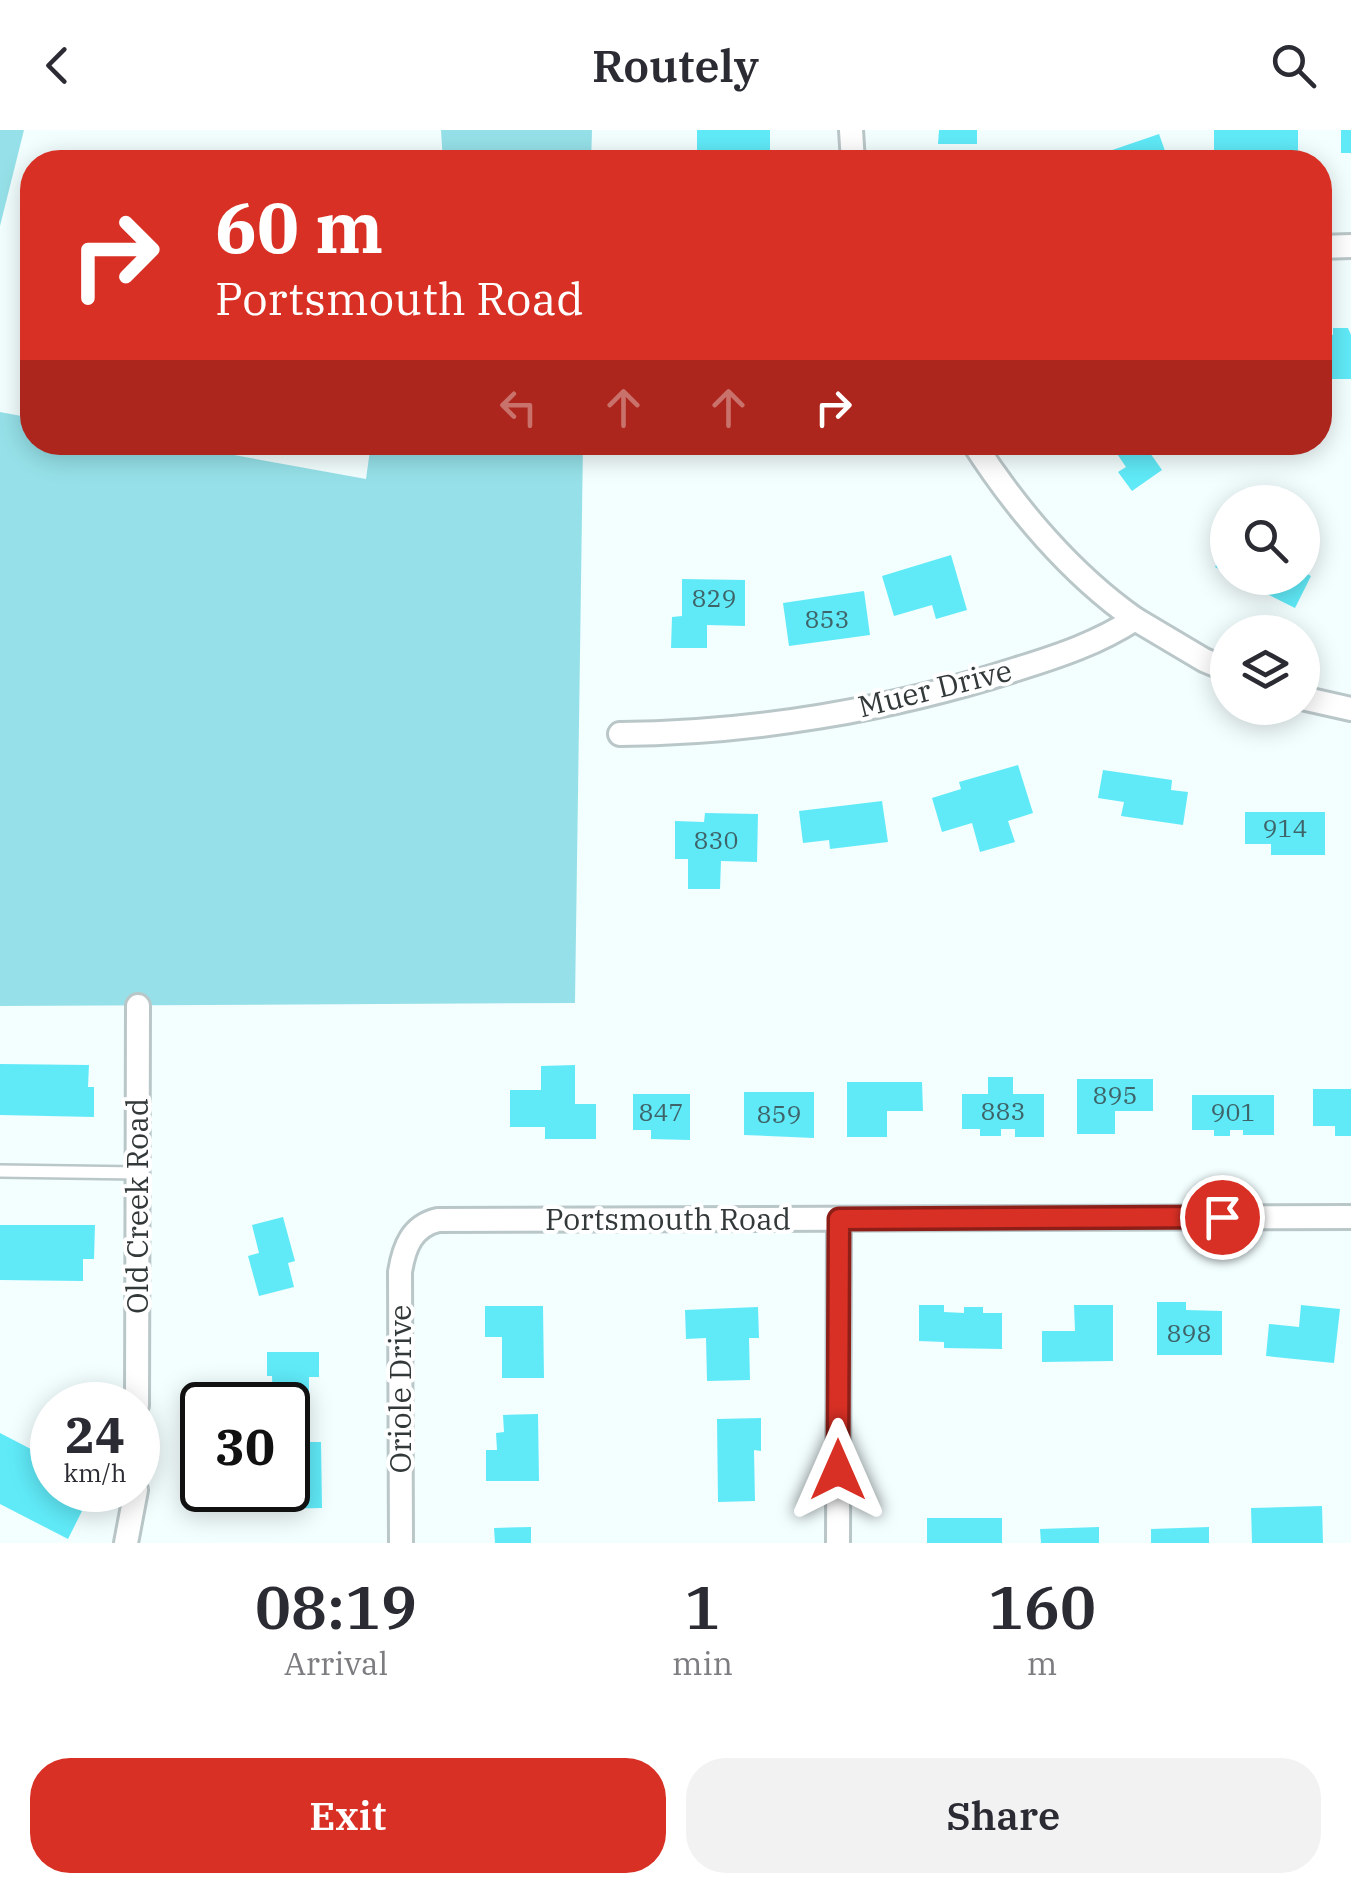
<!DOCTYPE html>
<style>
:root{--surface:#fff;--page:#f2f2f3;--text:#2b2b33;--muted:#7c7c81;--accent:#d93025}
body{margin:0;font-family:"IBM Plex Serif",serif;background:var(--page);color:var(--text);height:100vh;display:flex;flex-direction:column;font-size:38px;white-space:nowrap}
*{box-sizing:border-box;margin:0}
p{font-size:32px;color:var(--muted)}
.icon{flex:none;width:55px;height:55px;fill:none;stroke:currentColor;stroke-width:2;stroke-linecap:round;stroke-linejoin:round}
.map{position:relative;height:1413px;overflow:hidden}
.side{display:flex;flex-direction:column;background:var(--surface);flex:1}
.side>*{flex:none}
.guide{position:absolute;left:20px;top:20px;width:1312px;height:305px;border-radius:40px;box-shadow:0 5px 25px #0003;background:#d93025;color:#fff;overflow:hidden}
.controls{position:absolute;left:1210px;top:355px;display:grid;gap:20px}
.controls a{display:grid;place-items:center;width:110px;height:110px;border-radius:50%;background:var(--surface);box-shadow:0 5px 25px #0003;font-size:50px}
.speed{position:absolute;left:30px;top:1252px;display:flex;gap:20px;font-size:50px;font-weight:700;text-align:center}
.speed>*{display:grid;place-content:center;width:130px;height:130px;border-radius:50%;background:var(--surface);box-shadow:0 5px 25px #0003;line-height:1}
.speed small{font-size:25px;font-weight:400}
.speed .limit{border:5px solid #111;border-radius:15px;background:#fff;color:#111}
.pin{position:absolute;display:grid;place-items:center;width:85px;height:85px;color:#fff;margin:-42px;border:5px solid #fff;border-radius:50%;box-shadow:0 2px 10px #0007}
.me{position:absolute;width:110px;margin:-55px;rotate:0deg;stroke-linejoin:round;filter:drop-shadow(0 0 8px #0008)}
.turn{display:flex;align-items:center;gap:35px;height:210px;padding:0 30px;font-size:45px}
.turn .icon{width:130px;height:130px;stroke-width:2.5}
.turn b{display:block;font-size:70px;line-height:85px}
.lanes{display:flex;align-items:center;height:95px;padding:0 30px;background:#0003;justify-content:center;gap:50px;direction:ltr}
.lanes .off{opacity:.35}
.eta{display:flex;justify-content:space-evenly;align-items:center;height:170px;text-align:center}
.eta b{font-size:60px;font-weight:600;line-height:70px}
.button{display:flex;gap:20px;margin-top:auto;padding:20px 30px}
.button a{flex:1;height:115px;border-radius:40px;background:var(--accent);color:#fff;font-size:40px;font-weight:600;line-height:115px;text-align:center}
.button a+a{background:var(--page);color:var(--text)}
header{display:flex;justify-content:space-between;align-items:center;height:130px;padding:0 30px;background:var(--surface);font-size:45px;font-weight:600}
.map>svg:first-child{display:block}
.green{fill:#96e1e9}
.building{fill:#60eaf8}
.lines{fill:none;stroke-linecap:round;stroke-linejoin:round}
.lane-casing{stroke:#bac7c9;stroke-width:16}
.street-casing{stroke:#bac7c9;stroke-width:28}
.lane{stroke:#fff;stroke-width:11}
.street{stroke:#fff;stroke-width:22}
.route-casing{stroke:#8d1f18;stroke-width:25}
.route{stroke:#d93025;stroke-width:18}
.labels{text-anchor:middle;stroke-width:8;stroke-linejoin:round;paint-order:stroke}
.number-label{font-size:25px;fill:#3e6469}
.street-label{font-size:30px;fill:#333839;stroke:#fff}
</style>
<header><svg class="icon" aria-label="back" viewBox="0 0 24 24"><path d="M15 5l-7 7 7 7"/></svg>Routely<svg class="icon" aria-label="search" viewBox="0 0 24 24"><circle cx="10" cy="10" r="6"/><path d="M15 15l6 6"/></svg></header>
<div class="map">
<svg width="1351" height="1413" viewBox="0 0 1351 1413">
<rect width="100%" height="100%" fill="#f3feff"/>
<g class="green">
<polygon points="0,0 24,0 0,96"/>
<polygon points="441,0 592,0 591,32 443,32"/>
<polygon points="0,282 32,288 32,312 168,313 366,349 371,313 583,313 575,873 0,876"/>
</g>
<g class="building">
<polygon points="697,0 770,0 770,26 745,26 745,32 697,32"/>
<polygon points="939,0 977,0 977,14 938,14"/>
<polygon points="1214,0 1298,0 1298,32 1266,32 1266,25 1254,25 1254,32 1235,32 1235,25 1214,24"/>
<rect x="1341" y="0" width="10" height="23"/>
<polygon points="1159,4 1169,32 1090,32 1089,28"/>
<polygon points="1333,198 1348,198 1351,205 1351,249 1320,249 1320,204 1333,205"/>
<polygon points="1109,312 1152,312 1154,316 1148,320 1162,340 1132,361 1118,342 1126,337"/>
<polygon points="1228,413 1228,444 1215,437"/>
<polygon points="951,425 967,480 936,489 932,475 894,486 882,446"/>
<polygon points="1302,441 1311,446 1295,478 1235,448 1302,448"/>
<polygon points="682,449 745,450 745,496 707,495 707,518 671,518 672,487 682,486"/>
<polygon points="864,461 870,505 789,516 783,473"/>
<polygon points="1018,635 1033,683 1008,691 1015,712 980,722 972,693 942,702 932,668 961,659 959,652"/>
<polygon points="1103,640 1172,650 1171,660 1188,662 1183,695 1121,686 1124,672 1098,668"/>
<polygon points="882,671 888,712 830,719 829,710 803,713 799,681"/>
<polygon points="1245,682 1325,682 1325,725 1271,725 1271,714 1245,714"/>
<polygon points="705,683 758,684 757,732 721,731 720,759 688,759 688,729 675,729 675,691 704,692"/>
<polygon points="0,934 89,935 88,957 94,957 94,987 0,985"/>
<polygon points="575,935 575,974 596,974 596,1009 545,1009 545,997 510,997 510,960 541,960 541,936"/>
<polygon points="988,947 1013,947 1013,964 1044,964 1044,1007 1015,1007 1015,999 1001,999 1001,1006 980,1006 980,999 962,999 962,964 988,964"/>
<polygon points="1077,949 1153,949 1153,981 1115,981 1115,1004 1077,1004"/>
<polygon points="847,952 922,952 923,981 887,981 887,1007 847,1007"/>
<polygon points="1313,959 1351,959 1351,1006 1335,1006 1335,996 1313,996"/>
<polygon points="744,962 814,962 814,1008 744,1005"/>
<polygon points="633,964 690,964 690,1010 651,1009 651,1000 633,1000"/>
<polygon points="1192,965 1274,965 1274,1005 1243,1005 1243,1000 1230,1000 1230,1006 1214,1006 1214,1000 1192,1000"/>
<polygon points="283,1087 295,1131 288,1133 294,1157 259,1166 248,1126 259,1123 252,1095"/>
<polygon points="0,1095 95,1095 94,1129 83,1129 83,1151 0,1150"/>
<polygon points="1157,1172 1186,1172 1186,1180 1222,1181 1222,1225 1157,1225"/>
<polygon points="919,1175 944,1175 944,1182 964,1183 964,1177 983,1177 983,1183 1002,1183 1002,1219 944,1218 944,1212 919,1211"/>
<polygon points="1074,1175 1113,1175 1113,1231 1042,1232 1042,1201 1075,1201"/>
<polygon points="1301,1175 1340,1179 1334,1233 1266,1226 1269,1194 1299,1197"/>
<polygon points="485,1176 543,1176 544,1248 502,1248 502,1207 485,1207"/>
<polygon points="758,1177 759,1208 749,1208 750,1250 707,1251 706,1208 686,1209 685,1180"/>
<polygon points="267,1222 319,1222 319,1247 309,1247 309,1281 288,1282 288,1275 273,1275 272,1246 267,1246"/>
<polygon points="538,1284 539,1351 486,1351 486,1320 497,1320 496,1303 504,1302 503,1285"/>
<polygon points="761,1288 761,1321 754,1320 755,1371 718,1372 717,1289"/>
<polygon points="0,1303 52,1330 52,1360 88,1360 78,1379 82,1381 68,1409 0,1374"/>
<polygon points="288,1312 321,1312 322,1378 275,1379 275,1360 288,1360"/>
<polygon points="1322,1376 1323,1413 1252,1413 1251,1378"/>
<rect x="927" y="1388" width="75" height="25"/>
<polygon points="531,1397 531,1413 495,1413 494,1398"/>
<polygon points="1099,1397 1099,1413 1041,1413 1040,1399"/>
<polygon points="1209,1397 1209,1413 1151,1413 1151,1399"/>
</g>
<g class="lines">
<g class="lane-casing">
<polyline id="lane" points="0,1041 138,1043"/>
</g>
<g class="street-casing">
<g id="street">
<polyline points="851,0 853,32"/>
<polyline points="1320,117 1351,116"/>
<path d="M 973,312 C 1015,378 1071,444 1135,489"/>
<polyline points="1302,568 1351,579"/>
<path d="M 620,604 C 752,603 890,580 1017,539 C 1059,526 1098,513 1135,489 L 1204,530 L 1228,540"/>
<polyline points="137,1275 138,876"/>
<polyline points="126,1413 136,1360"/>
<path d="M 401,1413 L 400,1142 C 404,1117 412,1096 438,1090 L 1351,1087"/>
<polyline points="838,1413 839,1089"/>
</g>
</g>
<use href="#lane" class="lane"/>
<use href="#street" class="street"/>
</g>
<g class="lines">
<g class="route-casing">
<polyline id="route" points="838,1340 839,1089 1222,1087"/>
</g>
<use href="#route" class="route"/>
</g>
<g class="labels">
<g class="number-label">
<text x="714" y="477">829</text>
<text x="827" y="498">853</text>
<text x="1285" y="707">914</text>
<text x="716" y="719">830</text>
<text x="1115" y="974">895</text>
<text x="1003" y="990">883</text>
<text x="661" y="991">847</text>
<text x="1233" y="991">901</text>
<text x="779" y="993">859</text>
<text x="1189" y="1212">898</text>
</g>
<g class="street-label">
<text transform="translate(935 559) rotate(-14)" y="10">Muer Drive</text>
<text transform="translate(138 1076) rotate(-90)" y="10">Old Creek Road</text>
<text x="668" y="1100">Portsmouth Road</text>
<text transform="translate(401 1259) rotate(-90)" y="10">Oriole Drive</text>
</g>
</g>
</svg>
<div class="controls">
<a><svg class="icon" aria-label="search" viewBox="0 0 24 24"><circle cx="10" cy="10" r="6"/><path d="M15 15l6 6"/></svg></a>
<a><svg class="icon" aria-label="layers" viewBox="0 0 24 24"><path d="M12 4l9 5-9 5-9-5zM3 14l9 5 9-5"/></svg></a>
</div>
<div class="speed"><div>24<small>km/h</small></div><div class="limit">30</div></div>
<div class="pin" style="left:1222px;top:1087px;background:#d93025"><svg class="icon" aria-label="arrive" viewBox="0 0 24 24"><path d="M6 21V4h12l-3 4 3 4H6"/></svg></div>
<svg class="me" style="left:838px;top:1340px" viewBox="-20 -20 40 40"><path d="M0-17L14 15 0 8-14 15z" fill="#d93025" stroke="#fff" stroke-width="4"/></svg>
<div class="guide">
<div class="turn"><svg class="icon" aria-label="right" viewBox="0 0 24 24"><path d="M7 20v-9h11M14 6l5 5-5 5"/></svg><div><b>60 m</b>Portsmouth Road</div></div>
<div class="lanes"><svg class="icon off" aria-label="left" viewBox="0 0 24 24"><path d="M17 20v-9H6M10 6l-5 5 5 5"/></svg><svg class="icon off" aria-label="ahead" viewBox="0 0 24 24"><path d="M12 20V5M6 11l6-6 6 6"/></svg><svg class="icon off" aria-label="ahead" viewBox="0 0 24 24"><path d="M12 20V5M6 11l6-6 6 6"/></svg><svg class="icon" aria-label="right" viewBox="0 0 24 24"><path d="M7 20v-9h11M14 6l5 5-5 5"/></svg></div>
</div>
</div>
<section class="side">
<div class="eta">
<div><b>08:19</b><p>Arrival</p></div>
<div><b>1</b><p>min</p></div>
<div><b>160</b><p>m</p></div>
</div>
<div class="button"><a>Exit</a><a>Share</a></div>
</section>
